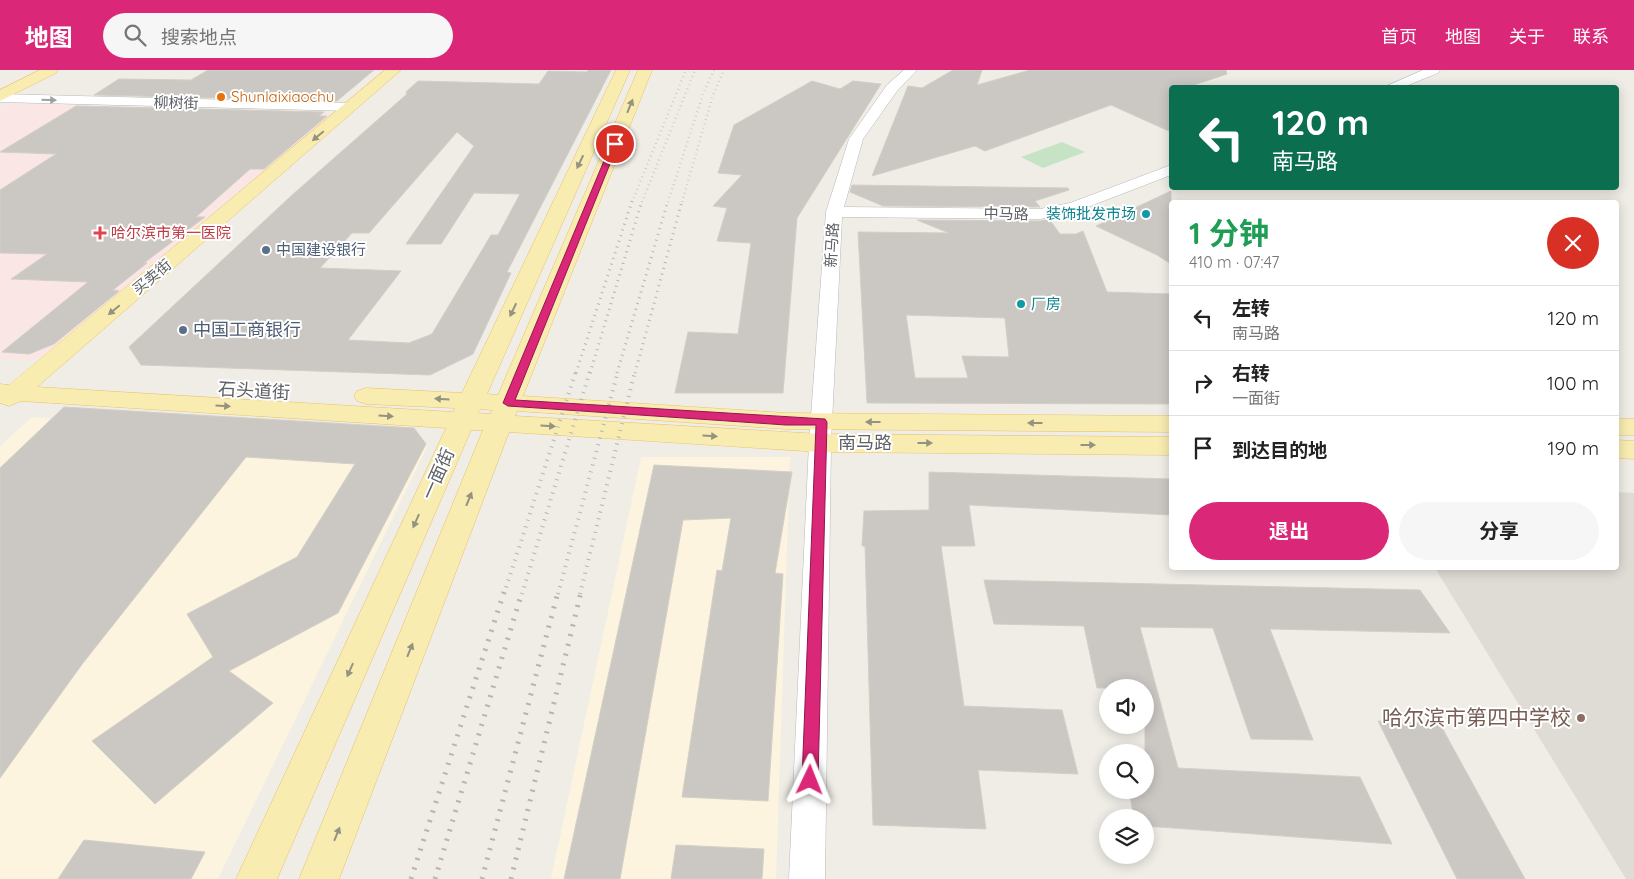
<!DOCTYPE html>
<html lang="zh">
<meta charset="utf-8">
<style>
:root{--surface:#fff;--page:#f6f6f6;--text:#222;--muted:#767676;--line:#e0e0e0;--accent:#db2777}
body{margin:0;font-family:Quicksand,"Noto Sans SC",sans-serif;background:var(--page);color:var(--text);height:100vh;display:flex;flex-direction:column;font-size:19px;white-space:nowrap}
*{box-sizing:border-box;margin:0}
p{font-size:16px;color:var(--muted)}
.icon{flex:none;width:28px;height:28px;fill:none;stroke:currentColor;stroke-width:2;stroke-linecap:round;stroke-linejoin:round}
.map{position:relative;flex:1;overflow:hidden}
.side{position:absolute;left:1169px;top:130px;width:450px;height:370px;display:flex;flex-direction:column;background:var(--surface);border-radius:5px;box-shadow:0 2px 12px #0003}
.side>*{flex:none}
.hud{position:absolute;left:1169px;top:15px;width:450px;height:105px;border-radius:5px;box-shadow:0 2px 12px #0003;background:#0b6e4f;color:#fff;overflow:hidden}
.buttons{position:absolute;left:1099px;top:609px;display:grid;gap:10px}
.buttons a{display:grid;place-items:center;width:55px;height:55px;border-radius:50%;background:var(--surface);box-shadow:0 2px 12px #0003;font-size:25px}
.pin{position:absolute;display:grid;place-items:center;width:42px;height:42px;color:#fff;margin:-21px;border:2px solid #fff;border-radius:50%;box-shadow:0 1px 5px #0007}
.me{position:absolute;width:55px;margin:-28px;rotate:2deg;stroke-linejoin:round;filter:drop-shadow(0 0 4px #0008)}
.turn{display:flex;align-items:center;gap:18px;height:105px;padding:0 20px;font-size:22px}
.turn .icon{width:65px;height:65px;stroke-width:2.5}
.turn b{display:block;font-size:35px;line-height:42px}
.round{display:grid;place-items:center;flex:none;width:52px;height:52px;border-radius:26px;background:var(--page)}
.overview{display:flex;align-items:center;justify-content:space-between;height:85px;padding:0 20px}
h1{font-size:30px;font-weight:700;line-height:38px;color:#1e9e55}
.cta{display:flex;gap:10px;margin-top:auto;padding:10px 20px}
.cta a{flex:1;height:58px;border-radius:30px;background:var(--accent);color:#fff;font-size:20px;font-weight:700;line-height:58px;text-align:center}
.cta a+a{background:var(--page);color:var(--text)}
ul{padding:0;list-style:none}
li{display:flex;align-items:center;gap:15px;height:65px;padding:0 20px;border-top:1px solid var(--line)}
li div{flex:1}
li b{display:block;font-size:19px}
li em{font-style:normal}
header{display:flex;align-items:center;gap:30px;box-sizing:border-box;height:70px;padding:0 25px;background:var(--accent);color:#fff}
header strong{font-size:24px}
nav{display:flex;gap:28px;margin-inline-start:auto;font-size:18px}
.search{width:350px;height:45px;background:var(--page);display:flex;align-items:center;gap:12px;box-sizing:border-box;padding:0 18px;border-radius:28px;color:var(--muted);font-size:19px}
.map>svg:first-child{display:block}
.commercial{fill:#fcf4df}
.education{fill:#dfdcd5}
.medical{fill:#fae6e5}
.green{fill:#c6e4c5}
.building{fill:#cbc8c4;stroke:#d3cfc5;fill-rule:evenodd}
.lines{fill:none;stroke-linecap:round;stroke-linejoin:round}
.minor-casing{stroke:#b7b8bc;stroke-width:1}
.major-casing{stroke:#e7c167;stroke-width:1}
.minor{fill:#fff;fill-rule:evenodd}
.major{fill:#f9ecb1;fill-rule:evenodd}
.rail-far3{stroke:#b4b5b6;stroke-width:2.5;stroke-dasharray:0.5 4;stroke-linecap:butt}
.rail-far2{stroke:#b4b5b6;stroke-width:3;stroke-dasharray:1 5;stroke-linecap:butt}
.rail-far1{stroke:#b4b5b6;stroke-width:4;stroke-dasharray:1 6;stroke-linecap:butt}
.rail{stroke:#b4b5b6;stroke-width:5;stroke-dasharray:2 8;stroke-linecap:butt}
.oneway{fill:#9ea0a3}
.oneway2{fill:#949280}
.route{fill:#db2777;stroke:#8e194d}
.food-dot{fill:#e8710a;stroke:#fff;stroke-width:2}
.culture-dot{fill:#0f9aa8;stroke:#fff;stroke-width:2}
.health-dot{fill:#e0444e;stroke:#fff;stroke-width:2}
.service-dot{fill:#5c6f8a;stroke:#fff;stroke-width:2}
.education-dot{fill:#8d6e63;stroke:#fff;stroke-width:2}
.labels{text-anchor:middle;stroke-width:4;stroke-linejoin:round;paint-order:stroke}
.far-food-label{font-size:15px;fill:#c56008;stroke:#fff;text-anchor:start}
.far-street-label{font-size:15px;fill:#5e6166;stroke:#fff}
.far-culture-label{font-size:15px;fill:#0d838f;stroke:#fff;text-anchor:end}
.far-health-label{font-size:15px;fill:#be3a42;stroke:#fff;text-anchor:start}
.far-service-label{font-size:15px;fill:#4e5e75;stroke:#fff;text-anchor:start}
.service-label{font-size:18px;fill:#4e5e75;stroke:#fff;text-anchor:start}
.street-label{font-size:18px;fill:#5e6166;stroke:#fff}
.near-education-label{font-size:21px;fill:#785e54;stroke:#fff;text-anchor:end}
</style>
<header>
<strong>地图</strong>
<div class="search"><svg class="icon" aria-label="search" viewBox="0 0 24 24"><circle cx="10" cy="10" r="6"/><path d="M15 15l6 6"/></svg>搜索地点</div>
<nav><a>首页</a><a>地图</a><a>关于</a><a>联系</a></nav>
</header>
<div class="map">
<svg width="1634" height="809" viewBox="0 0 1634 809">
<rect width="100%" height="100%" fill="#efede6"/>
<g class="commercial">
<polygon points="32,347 428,375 218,809 0,809 0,376"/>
<polygon points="641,387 790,387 776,809 551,809"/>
</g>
<polygon class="education" points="1616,422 1634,423 1634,809 1626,809 1435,498 1616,498"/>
<polygon class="medical" points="15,33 331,44 338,46 61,279 33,290 0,289 0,38"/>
<polygon class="green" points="1062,72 1085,82 1043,98 1021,87"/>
<g class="building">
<polygon points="208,0 374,0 337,31 94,25 119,9 191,10"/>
<path d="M 588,0 L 611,0 L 507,202 L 511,203 L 473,284 L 430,305 L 141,295 L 129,277 L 291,126 L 407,24 L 406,22 L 418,11 L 539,14 L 548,1 L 587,2 ZM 457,62 L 474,76 L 406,174 L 441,174 L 474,123 L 520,124 L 498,165 L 491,165 L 432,264 L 409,273 L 348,270 L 401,201 L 320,198 L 352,163 L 369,163 Z"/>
<polygon points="953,0 982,0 977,15 1030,0 1226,0 1227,4 1185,18 1171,18 1171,62 1111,35 985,81 975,76 872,106 908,16 922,18"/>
<polygon points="812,11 840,19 853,11 881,14 797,148 783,323 675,323 688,262 738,264 751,173 717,171 727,138 713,136 742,105 718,103 734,55"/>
<polygon points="76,36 324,42 319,46 327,46 264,99 250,99 196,147 205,147 144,193 147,193 113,220 119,221 54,274 29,284 2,282 88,212 11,209 47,184 0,183 0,120 56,84 0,82"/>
<polygon points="852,115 1068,118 1069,120 1035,131 1040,137 883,136 850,122"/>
<polygon points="1171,121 1171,194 1157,185 1096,156"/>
<path d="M 1049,149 L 1060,164 L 1076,164 L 1083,161 L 1107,222 L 1171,224 L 1171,334 L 867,333 L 858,162 L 949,163 L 917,150 L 1040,151 ZM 906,245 L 1005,248 L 1009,287 L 962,286 L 968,308 L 915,308 Z"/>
<polygon points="64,337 414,358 426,374 338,543 229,601 273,633 155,734 92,671 213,587 187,544 297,487 355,394 246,387 83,593 0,708 0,398"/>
<polygon points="654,395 792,402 775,503 783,504 768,731 682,727 717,500 722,501 731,448 683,450 620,809 564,809"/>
<polygon points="929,402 1171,409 1171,445 969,435 975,476 941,476 964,636 1062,640 1078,704 978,700 986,759 873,755 865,476 862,476 864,441 929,440"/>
<polygon points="984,510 1420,520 1450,563 1270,559 1313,670 1251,669 1213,558 1140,557 1178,698 1360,707 1392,774 1145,756 1145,748 1134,748 1129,720 1145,720 1145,618 1097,618 1084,556 994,554"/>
<polygon points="1378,651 1440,654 1525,809 1457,809"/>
<polygon points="84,770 205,782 191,809 58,809"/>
<polygon points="676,775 764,779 762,809 671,809"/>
</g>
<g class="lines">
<g class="minor-casing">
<g id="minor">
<polygon points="904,0 917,0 897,21 863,69 844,137 1040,139 1070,133 1171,95 1171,105 1080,140 1040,149 842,147 831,373 825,809 789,809 809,373 826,142 849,69 887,15"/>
<polygon points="1423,0 1440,0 1438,3 1401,18 1382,18"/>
<polygon points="0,24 352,33 359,37 352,41 0,32"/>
</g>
</g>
<g class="major-casing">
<g id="major">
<polygon points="40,0 58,0 56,3 0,31 0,20"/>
<path d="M 385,0 L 401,0 L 37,317 L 453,342 L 455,338 L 366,334 L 357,331 L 354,326 L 357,321 L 366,318 L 462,323 L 616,0 L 630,0 L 487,324 L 498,325 L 638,0 L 652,0 L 523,326 L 786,343 L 1171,346 L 1171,362 L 786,359 L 517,341 L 515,346 L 820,364 L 1171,367 L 1171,385 L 820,382 L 509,362 L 339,809 L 299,809 L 483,360 L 471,360 L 277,809 L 236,809 L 446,358 L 21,331 L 9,336 L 0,333 L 0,314 L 9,315 ZM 480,339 L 492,340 L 490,344 L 478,343 Z"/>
<rect x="1616" y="349" width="18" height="16"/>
<polygon points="1616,370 1634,371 1634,389 1616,388"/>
</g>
</g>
<use href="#minor" class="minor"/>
<use href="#major" class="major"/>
<g class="rail-far3">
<polyline points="632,132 686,0"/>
<polyline points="642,132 695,0"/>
<polyline points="668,132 703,24 714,0"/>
<polyline points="682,132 713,25 724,0"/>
</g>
<g class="rail-far2">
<polyline points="576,303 632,131"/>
<polyline points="590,303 642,131"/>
<polyline points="617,303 668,131"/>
<polyline points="635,303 682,131"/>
</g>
<g class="rail-far1">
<polyline points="504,524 576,301"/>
<polyline points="522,524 590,301"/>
<polyline points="558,524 618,301"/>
<polyline points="580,524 635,301"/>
</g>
<g class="rail">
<polyline points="411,809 504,522"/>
<polyline points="435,809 522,522"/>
<polyline points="482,809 558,522"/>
<polyline points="511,809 581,522"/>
</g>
</g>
<defs><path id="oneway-solid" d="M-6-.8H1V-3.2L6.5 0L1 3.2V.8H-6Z" transform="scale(1.25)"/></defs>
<use class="oneway" href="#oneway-solid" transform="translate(49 30) rotate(1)"/>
<g class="oneway2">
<use href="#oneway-solid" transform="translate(630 36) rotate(-68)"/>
<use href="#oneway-solid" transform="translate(318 66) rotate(140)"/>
<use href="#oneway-solid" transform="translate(580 92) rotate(115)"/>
<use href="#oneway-solid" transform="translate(114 240) rotate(140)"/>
<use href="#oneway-solid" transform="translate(513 240) rotate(115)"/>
<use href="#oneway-solid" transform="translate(442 329) rotate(-177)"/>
<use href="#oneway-solid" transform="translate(223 336) rotate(4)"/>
<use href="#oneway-solid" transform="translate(386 346) rotate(4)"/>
<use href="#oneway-solid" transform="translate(873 352) rotate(-180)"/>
<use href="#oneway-solid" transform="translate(1035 353) rotate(-180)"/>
<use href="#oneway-solid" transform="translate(548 356) rotate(3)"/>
<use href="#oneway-solid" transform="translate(710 366) rotate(3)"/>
<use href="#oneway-solid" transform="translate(925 373)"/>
<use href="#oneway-solid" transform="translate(1088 375)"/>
<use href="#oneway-solid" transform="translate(469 429) rotate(-68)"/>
<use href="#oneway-solid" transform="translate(416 451) rotate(114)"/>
<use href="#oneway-solid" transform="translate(410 580) rotate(-68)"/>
<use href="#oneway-solid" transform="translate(350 600) rotate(114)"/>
<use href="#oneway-solid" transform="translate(337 764) rotate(-68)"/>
</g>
<polygon class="route" points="615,72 618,74 515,330 825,349 827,352 818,710 815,715 810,717 805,715 802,710 816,355 786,355 508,336 503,333 611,74"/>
<circle class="food-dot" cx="221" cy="27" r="5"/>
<g class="culture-dot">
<circle cx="1146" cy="144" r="5"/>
<circle cx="1021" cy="234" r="5"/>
</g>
<path class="health-dot" d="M97.5 155.5h5v5h5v5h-5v5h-5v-5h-5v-5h5z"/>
<g class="service-dot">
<circle cx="266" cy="180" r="5"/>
<circle cx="183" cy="260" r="5"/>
</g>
<circle class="education-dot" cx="1581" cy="648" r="5"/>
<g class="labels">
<g class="far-food-label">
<text x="231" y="32">Shunlaixiaochu</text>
</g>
<g class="far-street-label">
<text transform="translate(176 33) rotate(1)" y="5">柳树街</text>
<text transform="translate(1006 144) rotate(1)" y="5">中马路</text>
<text transform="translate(832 175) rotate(-87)" y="5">新马路</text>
<text transform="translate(152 207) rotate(-40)" y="5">买卖街</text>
</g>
<g class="far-culture-label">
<text x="1136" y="149">装饰批发市场</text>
<text x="1031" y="239" text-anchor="start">厂房</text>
</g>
<g class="far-health-label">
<text x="111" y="168">哈尔滨市第一医院</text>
</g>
<g class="far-service-label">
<text x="276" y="185">中国建设银行</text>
</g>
<g class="service-label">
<text x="193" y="266">中国工商银行</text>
</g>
<g class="street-label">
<text transform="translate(254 321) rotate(3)" y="6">石头道街</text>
<text x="865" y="379">南马路</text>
<text transform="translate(438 404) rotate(-66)" y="6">一面街</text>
</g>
<g class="near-education-label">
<text x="1571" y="655">哈尔滨市第四中学校</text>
</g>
</g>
</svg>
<div class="buttons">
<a><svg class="icon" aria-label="sound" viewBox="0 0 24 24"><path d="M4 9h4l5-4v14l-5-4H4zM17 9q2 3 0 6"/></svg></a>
<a><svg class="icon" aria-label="search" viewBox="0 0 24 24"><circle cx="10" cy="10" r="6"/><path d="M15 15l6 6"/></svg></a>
<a><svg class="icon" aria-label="layers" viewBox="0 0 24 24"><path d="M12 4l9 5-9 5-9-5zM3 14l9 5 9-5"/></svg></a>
</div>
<div class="pin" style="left:615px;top:74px;background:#d93025"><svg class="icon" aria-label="arrive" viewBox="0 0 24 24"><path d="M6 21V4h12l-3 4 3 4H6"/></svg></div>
<svg class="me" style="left:810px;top:710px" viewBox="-20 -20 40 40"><path d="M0-17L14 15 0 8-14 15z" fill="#db2777" stroke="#fff" stroke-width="4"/></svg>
<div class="hud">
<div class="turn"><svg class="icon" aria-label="left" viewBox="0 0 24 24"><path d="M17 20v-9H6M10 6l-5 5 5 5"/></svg><div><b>120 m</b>南马路</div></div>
</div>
<section class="side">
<div class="overview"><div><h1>1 分钟</h1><p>410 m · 07:47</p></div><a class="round" style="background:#d93025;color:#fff"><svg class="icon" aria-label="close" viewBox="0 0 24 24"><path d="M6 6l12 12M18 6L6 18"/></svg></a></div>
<ul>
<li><svg class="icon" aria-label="left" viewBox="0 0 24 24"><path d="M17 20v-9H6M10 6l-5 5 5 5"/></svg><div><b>左转</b><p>南马路</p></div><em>120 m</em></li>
<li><svg class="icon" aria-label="right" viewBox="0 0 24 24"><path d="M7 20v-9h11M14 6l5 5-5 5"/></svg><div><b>右转</b><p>一面街</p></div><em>100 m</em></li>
<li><svg class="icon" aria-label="arrive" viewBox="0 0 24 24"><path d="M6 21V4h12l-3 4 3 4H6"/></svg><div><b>到达目的地</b></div><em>190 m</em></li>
</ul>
<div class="cta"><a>退出</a><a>分享</a></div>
</section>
</div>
